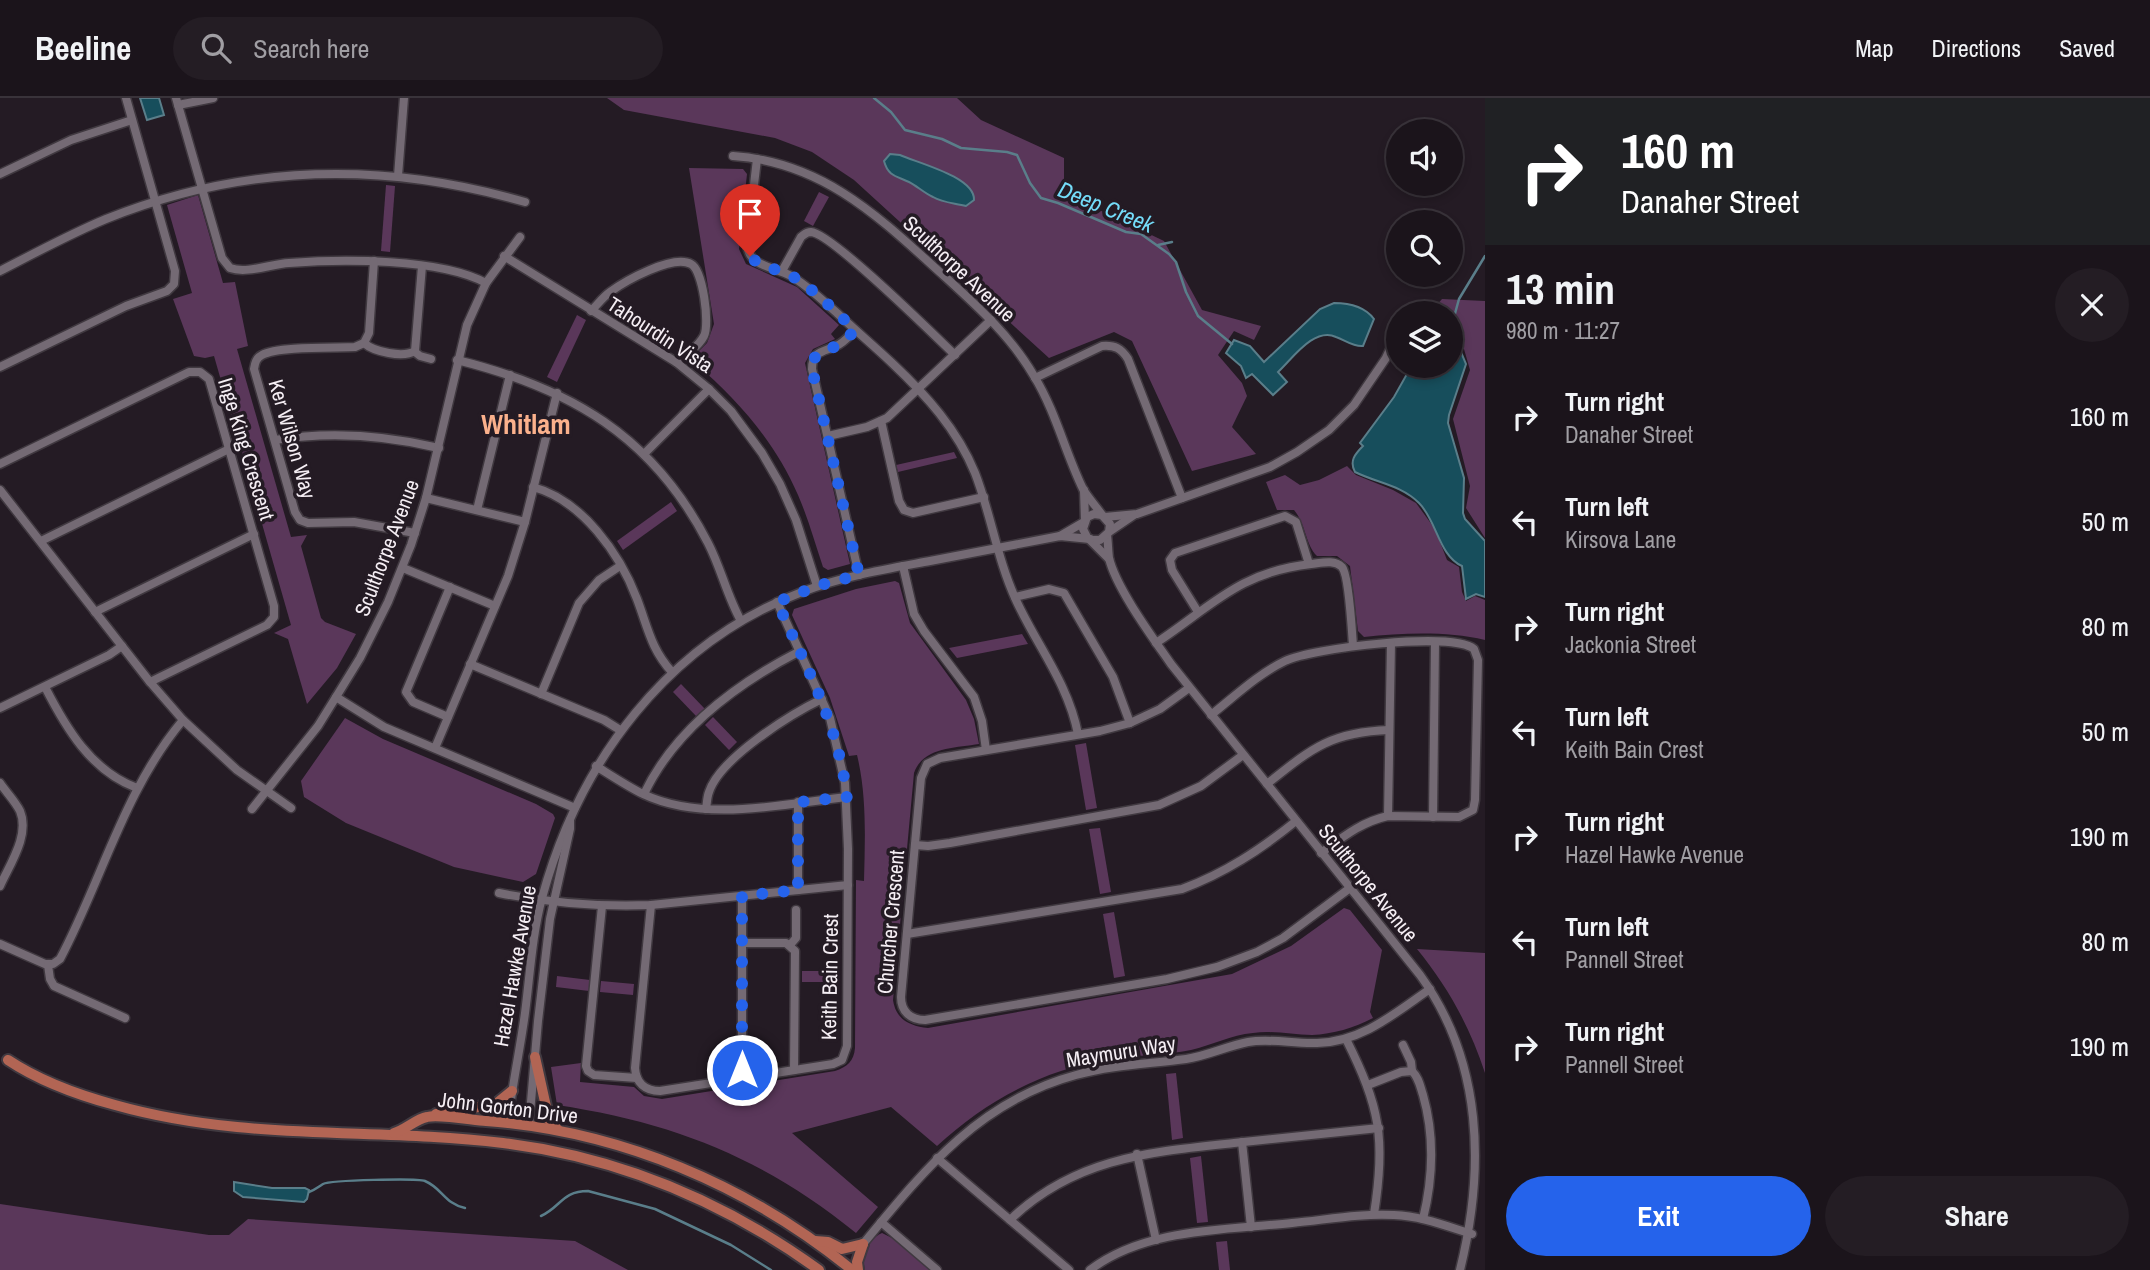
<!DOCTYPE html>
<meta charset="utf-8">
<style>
:root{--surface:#1b141b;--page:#241d24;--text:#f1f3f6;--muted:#a09ea3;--line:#39333a;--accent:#2563eb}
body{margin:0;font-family:"Archivo Narrow",sans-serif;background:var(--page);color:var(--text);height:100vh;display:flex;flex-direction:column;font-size:26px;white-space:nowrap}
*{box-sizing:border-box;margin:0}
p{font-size:23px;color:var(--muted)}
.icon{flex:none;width:38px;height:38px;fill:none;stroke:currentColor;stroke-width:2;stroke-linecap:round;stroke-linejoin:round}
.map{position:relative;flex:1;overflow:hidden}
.sheet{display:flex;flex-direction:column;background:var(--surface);width:665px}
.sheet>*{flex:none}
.top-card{background:#202124;color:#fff;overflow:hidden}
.controls{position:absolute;left:1386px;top:21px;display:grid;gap:14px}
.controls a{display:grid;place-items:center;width:77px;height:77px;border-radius:50%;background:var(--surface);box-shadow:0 4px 10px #0003,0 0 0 2px var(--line);font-size:35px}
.pin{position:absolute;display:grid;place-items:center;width:60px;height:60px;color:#fff;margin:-72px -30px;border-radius:50% 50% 50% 0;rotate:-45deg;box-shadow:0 0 7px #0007}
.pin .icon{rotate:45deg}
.me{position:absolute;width:77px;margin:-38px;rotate:0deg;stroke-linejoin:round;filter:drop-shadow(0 0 5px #0008)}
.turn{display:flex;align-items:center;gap:24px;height:147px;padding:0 21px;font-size:32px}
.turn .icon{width:91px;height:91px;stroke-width:2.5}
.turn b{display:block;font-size:49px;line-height:60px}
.round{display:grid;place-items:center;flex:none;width:74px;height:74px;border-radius:37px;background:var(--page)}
.overview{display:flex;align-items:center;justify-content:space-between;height:119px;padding:0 21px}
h1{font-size:42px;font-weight:800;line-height:52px}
.action{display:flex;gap:14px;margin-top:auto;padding:14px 21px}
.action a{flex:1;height:80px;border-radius:42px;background:var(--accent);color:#fff;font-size:28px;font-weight:800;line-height:80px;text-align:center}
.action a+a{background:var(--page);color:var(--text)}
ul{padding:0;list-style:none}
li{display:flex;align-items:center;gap:21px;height:105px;padding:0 21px}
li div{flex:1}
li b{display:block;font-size:26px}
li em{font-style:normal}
header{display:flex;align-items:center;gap:42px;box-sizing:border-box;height:98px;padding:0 35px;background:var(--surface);border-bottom:2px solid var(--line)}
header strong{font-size:33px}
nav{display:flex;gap:38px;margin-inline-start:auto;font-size:24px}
.search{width:490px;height:63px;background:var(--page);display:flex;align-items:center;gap:18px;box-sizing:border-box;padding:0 24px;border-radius:38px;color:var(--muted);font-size:26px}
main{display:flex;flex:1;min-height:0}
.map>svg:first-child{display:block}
.green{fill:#5a375a}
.water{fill:#174e5c;stroke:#5a7e8a;stroke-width:2}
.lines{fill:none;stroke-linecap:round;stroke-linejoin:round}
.stream{stroke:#5a7e8a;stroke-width:2.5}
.minor-casing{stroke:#403940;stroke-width:11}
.major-casing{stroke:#403940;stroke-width:14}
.minor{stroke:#746a74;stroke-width:8}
.major{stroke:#b26554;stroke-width:10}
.route{stroke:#2563eb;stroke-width:12;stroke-dasharray:0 21.6}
.labels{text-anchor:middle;stroke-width:7;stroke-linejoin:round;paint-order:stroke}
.street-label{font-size:21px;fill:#f5eef4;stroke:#241b24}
.water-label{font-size:23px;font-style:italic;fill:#74dcf9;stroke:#241b24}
.district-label{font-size:28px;font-weight:bold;fill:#fbb18c;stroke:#241b24}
</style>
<header>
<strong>Beeline</strong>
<div class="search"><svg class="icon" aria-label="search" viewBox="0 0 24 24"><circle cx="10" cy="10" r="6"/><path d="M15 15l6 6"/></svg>Search here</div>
<nav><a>Map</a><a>Directions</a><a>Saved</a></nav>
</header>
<main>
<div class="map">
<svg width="1485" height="1172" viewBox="0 0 1485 1172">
<rect width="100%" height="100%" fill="#241b24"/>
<g class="green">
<polygon points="607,0 957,0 981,22 1064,60 1064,95 1164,143 1202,212 1261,228 1254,242 1234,233 1218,257 1242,285 1247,298 1232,329 1256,356 1192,373 1132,243 1114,234 1049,260 854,82 812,54 775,40 624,12"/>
<path d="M 689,70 L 743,71 L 747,76 L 739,151 L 746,166 L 797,189 L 839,227 L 831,236 L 835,241 L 813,251 L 805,265 L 850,466 L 828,472 L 823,469 C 815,445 808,420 798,397 C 775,344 738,302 695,265 L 694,258 L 707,245 L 714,226 Z"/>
<polygon points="386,87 395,88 390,154 381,153"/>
<polygon points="819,94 829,99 813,128 804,123"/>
<polygon points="198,97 223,185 235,184 248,248 237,251 291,439 307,437 301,448 321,520 325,524 356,536 337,570 307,606 288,541 274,535 291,527 214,258 205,260 194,258 173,201 192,195 167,107"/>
<polygon points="1442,201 1485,203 1485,440 1466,410 1470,388 1453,321 1470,272 1464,251 1451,246 1451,215 1430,215"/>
<polygon points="577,217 586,222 557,284 547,279"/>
<polygon points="954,354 957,360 898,374 896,367"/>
<path d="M 1347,368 L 1356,377 L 1393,392 L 1416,405 L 1435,431 L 1447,462 L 1459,469 L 1462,494 L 1466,503 L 1475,498 L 1485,502 L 1485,542 C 1447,533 1403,535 1364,539 L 1358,533 L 1350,468 L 1337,458 L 1317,458 C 1305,446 1306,426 1294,412 L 1277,412 L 1266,384 L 1285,377 L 1300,387 L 1319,382 Z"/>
<polygon points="671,404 677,413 623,452 617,443"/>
<path d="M 895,483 L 899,485 L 910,525 L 966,602 L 974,621 L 979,646 C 955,650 923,649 914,675 L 893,902 C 896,922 910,928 928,930 L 1232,876 L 1291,848 L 1344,810 L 1350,812 L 1382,852 L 1370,914 L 1373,920 C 1354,930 1333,936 1312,937 C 1292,937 1273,932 1253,935 C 1231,937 1212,947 1191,952 C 1165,957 1138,957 1111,961 C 1044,971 986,1003 937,1048 L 891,1009 L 792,1035 L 878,1109 L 856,1135 C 763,1060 675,1025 557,1007 L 551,969 L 581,965 L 580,984 L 634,989 L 644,998 L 662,1001 L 835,973 C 847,969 854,963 855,950 L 856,782 L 864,783 C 865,741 867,698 857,657 L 849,658 L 830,600 L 792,517 L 794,511 L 856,491 Z"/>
<polygon points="1022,536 1028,546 957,560 949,550"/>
<polygon points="681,586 705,611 697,619 673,594"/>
<polygon points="713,619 737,644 729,652 705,627"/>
<polygon points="345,620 383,641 536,706 553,716 555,720 536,776 523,784 454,769 346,725 304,699 301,683"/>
<polygon points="1086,645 1097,710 1086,712 1075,647"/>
<polygon points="1100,730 1111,794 1100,796 1089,731"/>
<polygon points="1114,814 1125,878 1114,880 1103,816"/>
<path d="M 1417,851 L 1485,855 L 1485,975 C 1470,929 1448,889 1417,851 Z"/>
<rect x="802" y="873" width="35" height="11"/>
<polygon points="557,878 590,882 589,893 556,889"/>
<polygon points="601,883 634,886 633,897 600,894"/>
<polygon points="1176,975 1183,1040 1172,1042 1166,976"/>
<polygon points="1201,1058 1208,1124 1197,1125 1190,1060"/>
<polygon points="0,1106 209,1137 229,1137 248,1121 575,1143 628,1172 0,1172"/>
<path d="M 882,1135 L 896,1142 L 931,1172 L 865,1172 C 861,1158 868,1141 882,1135 Z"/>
<polygon points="1227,1143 1230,1172 1219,1172 1216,1144"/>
</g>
<g class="water">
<polygon points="140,0 159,0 164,17 147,22"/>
<path d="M 890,56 L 900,57 C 918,65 975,79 974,102 L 966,108 C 955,105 943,105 933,99 C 924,95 917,88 909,84 C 896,78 888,78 884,63 Z"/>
<path d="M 1334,205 C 1349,205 1365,209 1374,221 L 1363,248 C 1353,249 1345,242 1336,239 C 1314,229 1293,260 1278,274 L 1287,284 L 1273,297 L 1252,276 L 1246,280 L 1241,268 L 1226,255 L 1234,242 L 1250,248 L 1264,264 L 1320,211 Z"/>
<path d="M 1451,246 L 1461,254 L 1466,266 L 1449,317 L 1448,325 L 1464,380 L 1463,415 L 1465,421 L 1485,443 L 1485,499 L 1476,496 L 1466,501 L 1462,468 C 1439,458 1437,423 1419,405 C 1401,387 1377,385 1355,374 C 1349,363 1355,356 1363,348 L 1360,345 L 1394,299 L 1407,276 L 1404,268 L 1451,268 Z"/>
<polygon points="234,1084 272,1090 305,1090 309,1092 307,1101 304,1104 243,1099 234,1093"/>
</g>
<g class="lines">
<g class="stream">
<polyline points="874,0 891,14 905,32 942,41 961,50 1007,54 1017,57 1030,85 1041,100 1058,105 1126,134 1141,136 1169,156 1176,164 1186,194 1198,218 1232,246"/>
<polyline points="1158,147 1172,144"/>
<polyline points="1451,230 1459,201 1485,158"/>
<path d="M 309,1094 C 315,1092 318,1089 323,1086 C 331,1082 417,1080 425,1083 C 442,1090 445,1106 465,1110"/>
<path d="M 541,1118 C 561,1109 562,1093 588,1093 L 655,1111 L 731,1147 L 771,1172"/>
</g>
<g class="minor-casing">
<g id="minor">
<path d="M 176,0 L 222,160 L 230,170 C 247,176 271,166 289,165 C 341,161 440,160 486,185"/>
<polyline points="178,7 213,0"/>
<path d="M 733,58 C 823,64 879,119 942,176 C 976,207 1011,238 1034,278 C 1056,314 1065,354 1083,391 C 1088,400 1096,408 1102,417"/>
<path d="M 757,61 L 747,147 C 749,169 775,169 791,178 C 808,188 822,202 837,215 C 855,232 874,248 892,265 C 926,297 957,331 975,375 C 991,416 997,461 1016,502 C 1037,548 1068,585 1078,636"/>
<polyline points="0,76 71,42 132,22"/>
<polyline points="398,78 404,0"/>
<polyline points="504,158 676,264 709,291 731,313 762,355 780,386 796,422 817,488"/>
<path d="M 374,163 L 369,235 L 364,245 L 355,249 C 334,250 278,248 262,257 C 256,260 255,265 254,271 L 295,414 L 300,422 L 308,425 L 354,424 L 415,435"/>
<path d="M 0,173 C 35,155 70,136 106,121 C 243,66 384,63 525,104"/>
<path d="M 782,173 L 801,139 C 805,136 806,134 811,134 C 831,135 934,237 955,257"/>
<path d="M 591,213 C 598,206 603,199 610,194 C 625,183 673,156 691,166 C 703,172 710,226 704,238 C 698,249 686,257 676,264"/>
<path d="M 855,232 C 849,238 844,245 836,248 C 823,254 812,253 812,271 L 859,477"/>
<path d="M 364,245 C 374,254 403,260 415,253 L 422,168"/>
<polyline points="415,254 420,258 431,261"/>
<path d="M 457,262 C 570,290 653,338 708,445 C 721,470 727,498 741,523"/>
<polyline points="0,269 126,208 167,193 174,186 175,173 126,0"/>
<path d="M 1035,280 L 1102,248 C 1115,247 1121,250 1128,261 L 1182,400"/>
<polyline points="881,323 899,403 904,412 913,415 984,399"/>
<polyline points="828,338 867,329 887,320 991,222"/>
<path d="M 275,342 C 331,333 384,337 439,350"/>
<polyline points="644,356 709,291"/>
<polyline points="0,366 189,274 200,274 209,281 274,508 274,519 267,527 150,584"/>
<path d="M 533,389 C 582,402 620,456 637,501 C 648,530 651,551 672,574"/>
<polyline points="0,392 150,584 183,622 237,672 291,710"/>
<polyline points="1084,392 1085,423"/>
<polyline points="426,400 525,424"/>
<polyline points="477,412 510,277"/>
<polyline points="1105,419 1137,416 1270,369 1297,354 1329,332 1354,307 1386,260 1398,234"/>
<polyline points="1109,434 1134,417"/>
<path d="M 1107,437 C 1108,444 1108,452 1109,460 C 1116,490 1153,540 1171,566 L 1420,877 C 1483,964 1485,1071 1460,1172"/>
<polyline points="1060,438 1084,424"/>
<polyline points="1092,442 1100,442 1109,434 1110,426 1102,417 1094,416 1087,419 1083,431 1087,439 1109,461"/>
<polyline points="41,443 229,351"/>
<polyline points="903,468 914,516 924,533 974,599 982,623 986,652"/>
<polyline points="403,470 495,508"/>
<polyline points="1015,499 1049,491 1064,495 1113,579 1130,625"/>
<polyline points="95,514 254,436"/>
<polyline points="1198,514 1172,472 1170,462 1175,455 1285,418 1296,424 1309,466"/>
<path d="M 1156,545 C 1212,508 1239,474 1311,466 C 1321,465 1334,461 1342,469 C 1349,477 1352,534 1353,548"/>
<polyline points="470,566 604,622 620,632"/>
<path d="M 45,589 C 66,630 91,673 137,690"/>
<path d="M 1189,590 L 1160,611 L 1130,625 L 1100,633 L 940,660 L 927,666 L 921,680 L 901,899 C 901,914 911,922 925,922 L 1167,881 L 1217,869 L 1257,854 L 1283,840 L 1350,790"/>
<polyline points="541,596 579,505 599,482 620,468"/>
<polyline points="336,599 384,629 575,710"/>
<polyline points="0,610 109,557 122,548"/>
<path d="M 1211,617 C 1235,598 1258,576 1285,563 C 1312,550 1453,533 1474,551 L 1478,562 L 1475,702 L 1473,712 L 1459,719 L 1388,718 C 1361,724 1343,739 1321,755"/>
<polyline points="448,619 413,604 406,594 450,489"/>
<polyline points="435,650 508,478 525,424 557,295"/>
<path d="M 596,668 C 612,678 627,688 643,696 C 704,725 783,706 847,699"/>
<path d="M 0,685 C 6,694 15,703 20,713 C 30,737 10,766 0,788"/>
<path d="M 1267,686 C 1311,651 1330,634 1389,632"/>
<path d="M 644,696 C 675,631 738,585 800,553"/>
<polyline points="798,704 798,792"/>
<polyline points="252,711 318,628 336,599 360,560 388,504 411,447 426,400 467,227 486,185 520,139"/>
<path d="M 706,711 C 707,705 707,699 709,694 C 720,660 791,616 822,601"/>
<polyline points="1388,718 1391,545"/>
<polyline points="1433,719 1435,545"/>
<polyline points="915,747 928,748 950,745 1159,707 1201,688 1243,657"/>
<path d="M 499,795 C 550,805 600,809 651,807 L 848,787"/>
<polyline points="742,798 742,980"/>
<path d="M 651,807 L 635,970 C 636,985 645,993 660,993 L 833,966 L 842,962 L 847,948 L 848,751 L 845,685 L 830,620 L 777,504"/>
<polyline points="602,808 586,968 588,973 594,977 637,980"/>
<path d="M 907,836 L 1182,791 C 1225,775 1260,752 1296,723"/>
<polyline points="742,845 786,845 795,853 794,972"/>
<path d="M 0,846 L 45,866 L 53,866 L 60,861 C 102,782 124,692 183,622"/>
<polyline points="790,847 796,840 796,812"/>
<polyline points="48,867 50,881 54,888 125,920"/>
<path d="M 1346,941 C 1380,1009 1386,1041 1374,1116"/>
<polyline points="1403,947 1411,964 1412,973"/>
<path d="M 1368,987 L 1401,974 L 1412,973 C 1419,980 1420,988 1423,997 C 1435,1039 1433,1080 1423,1121"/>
<path d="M 508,1024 C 512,988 520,952 525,915 C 530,877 532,837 542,800 C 579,664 667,545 802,494 C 843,478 887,471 930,463 C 973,455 1017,446 1060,438 L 1090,441"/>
<polyline points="529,1027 538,923 550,821 570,731 570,722"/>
<polyline points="1242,1044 1251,1129"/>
<polyline points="1137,1056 1156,1142"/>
<polyline points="937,1060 1069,1172"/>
<path d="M 1010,1122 C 1074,1060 1150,1054 1234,1045 C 1282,1040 1330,1035 1379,1030"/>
<polyline points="881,1124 937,1172"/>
<path d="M 863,1146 C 924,1072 979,1003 1076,977 C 1112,967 1149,966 1186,961 C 1207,958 1227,948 1248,944 C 1271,940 1293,946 1317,945 C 1362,944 1395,915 1430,891"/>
<path d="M 1090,1172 C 1145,1130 1226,1132 1292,1125 C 1325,1122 1360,1115 1394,1117 C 1421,1118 1446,1128 1472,1136"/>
</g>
</g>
<g class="major-casing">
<g id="major">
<polyline points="535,959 549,1022 558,1032"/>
<path d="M 8,962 C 41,984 78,997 115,1007 C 246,1044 372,1029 503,1045 C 618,1059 725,1104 819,1172"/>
<polyline points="436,1016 496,1006 512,993"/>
<path d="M 394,1035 C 405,1032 416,1021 427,1019 C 439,1016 472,1022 486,1023 C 620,1033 748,1087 852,1172"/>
<polyline points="815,1143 828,1144 842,1151 863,1146"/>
<polyline points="858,1172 857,1164 863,1146"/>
</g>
</g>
<use href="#minor" class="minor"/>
<use href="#major" class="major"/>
</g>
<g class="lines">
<path class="route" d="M 742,972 L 742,798 L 798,792 L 798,704 L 847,699 C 838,626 807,570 777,504 L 817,488 L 859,477 L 812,271 C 812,254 823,254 836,248 C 844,245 849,238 855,232 C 836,214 817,194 795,180 C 781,171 760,170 750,158"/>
</g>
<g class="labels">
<g class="street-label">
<text transform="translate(959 171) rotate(43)" y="7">Sculthorpe Avenue</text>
<text transform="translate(660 237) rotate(33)" y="7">Tahourdin Vista</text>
<text transform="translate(292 341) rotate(74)" y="7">Ker Wilson Way</text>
<text transform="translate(246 351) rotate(73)" y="7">Inge King Crescent</text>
<text transform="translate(387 450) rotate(-69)" y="7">Sculthorpe Avenue</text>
<text transform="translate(1368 785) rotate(51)" y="7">Sculthorpe Avenue</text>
<text transform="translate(891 824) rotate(-85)" y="7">Churcher Crescent</text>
<text transform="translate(515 868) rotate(-80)" y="7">Hazel Hawke Avenue</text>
<text transform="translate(830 879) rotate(-89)" y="7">Keith Bain Crest</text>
<text transform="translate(1121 954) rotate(-9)" y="7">Maymuru Way</text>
<text transform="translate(508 1010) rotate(7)" y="7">John Gorton Drive</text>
</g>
<g class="water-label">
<text transform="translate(1106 109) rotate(22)" y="8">Deep Creek</text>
</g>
<g class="district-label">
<text x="526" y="336">Whitlam</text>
</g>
</g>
</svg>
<div class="controls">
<a><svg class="icon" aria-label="sound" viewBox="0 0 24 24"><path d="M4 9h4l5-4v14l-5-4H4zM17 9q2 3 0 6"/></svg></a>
<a><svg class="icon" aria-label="search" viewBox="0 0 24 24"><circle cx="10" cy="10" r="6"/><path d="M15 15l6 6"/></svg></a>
<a><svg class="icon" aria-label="layers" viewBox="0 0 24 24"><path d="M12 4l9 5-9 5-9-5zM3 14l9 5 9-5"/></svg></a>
</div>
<div class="pin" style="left:750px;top:158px;background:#d93025"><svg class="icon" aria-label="arrive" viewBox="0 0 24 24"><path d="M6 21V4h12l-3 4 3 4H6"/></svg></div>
<svg class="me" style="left:742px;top:972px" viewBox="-20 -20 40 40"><circle r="17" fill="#2563eb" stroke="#fff" stroke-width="3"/><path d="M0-11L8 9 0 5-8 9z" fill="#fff"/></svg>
</div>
<section class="sheet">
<div class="top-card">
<div class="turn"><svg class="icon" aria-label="right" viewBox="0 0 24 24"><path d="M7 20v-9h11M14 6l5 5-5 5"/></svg><div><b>160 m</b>Danaher Street</div></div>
</div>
<div class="overview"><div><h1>13 min</h1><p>980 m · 11:27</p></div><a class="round"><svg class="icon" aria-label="close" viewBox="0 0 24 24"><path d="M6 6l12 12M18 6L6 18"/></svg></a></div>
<ul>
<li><svg class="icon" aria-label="right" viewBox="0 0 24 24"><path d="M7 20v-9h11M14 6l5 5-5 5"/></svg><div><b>Turn right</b><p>Danaher Street</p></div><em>160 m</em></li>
<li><svg class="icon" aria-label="left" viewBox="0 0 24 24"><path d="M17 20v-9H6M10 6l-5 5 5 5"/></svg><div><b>Turn left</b><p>Kirsova Lane</p></div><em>50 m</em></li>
<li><svg class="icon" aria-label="right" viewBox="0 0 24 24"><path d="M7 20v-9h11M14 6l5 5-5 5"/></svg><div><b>Turn right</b><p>Jackonia Street</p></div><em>80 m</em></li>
<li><svg class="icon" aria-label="left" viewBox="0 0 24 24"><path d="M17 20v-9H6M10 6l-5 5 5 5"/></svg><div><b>Turn left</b><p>Keith Bain Crest</p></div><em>50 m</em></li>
<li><svg class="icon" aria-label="right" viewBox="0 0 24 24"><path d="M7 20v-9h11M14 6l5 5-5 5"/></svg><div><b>Turn right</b><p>Hazel Hawke Avenue</p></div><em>190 m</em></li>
<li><svg class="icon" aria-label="left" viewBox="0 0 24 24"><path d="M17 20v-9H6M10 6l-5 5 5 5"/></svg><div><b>Turn left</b><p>Pannell Street</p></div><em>80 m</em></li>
<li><svg class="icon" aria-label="right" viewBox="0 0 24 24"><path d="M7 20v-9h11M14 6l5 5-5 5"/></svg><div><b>Turn right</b><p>Pannell Street</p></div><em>190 m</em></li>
</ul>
<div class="action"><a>Exit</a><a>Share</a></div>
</section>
</main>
